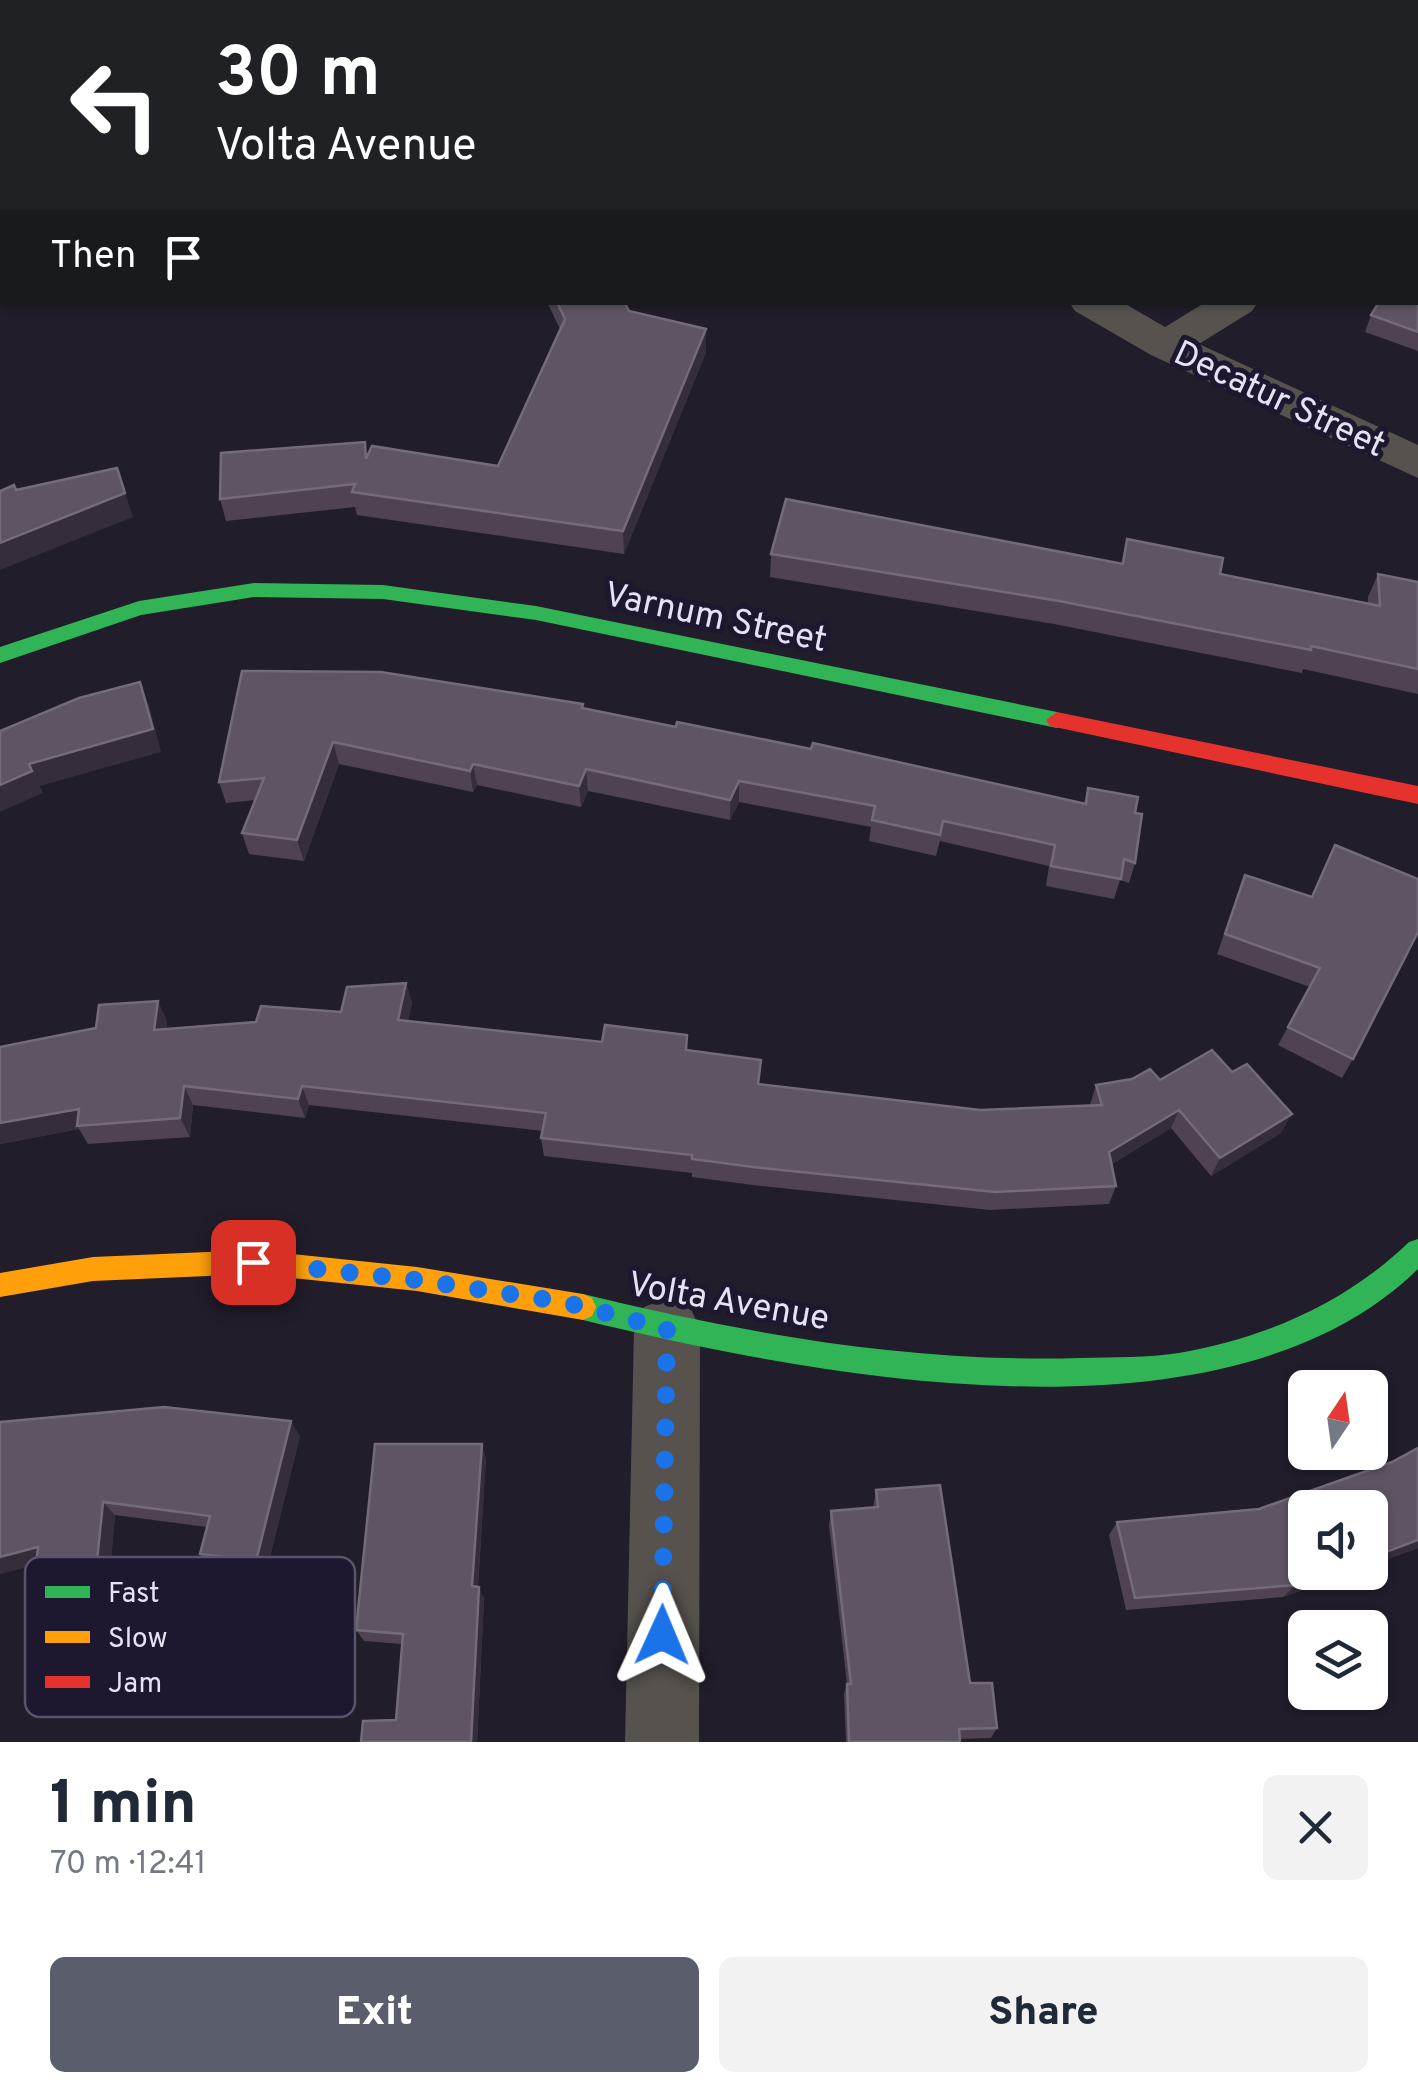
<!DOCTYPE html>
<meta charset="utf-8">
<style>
:root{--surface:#fff;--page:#f2f2f3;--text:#1f2937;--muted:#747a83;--accent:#595d6c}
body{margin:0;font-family:Overpass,sans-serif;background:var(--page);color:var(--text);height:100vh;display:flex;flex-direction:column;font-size:38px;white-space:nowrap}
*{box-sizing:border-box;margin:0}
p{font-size:32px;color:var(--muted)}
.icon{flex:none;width:55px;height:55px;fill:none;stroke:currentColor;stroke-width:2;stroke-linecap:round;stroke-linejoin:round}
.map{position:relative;height:1742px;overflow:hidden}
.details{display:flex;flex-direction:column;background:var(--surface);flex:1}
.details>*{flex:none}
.hud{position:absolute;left:0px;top:0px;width:1420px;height:305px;box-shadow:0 2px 8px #0004;background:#202124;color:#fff;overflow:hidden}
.needle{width:65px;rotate:13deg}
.fabs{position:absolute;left:1288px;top:1370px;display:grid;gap:20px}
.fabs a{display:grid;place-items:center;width:100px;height:100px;border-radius:15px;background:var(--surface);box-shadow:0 2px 8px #0004;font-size:50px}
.pin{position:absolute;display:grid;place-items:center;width:85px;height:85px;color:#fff;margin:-42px;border-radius:20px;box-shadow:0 5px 15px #0006}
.me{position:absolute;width:110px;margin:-55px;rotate:1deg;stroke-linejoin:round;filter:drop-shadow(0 0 8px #0008)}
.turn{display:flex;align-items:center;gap:35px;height:210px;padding:0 50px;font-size:45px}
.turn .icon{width:130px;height:130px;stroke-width:2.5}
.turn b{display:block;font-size:70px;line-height:85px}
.then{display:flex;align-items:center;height:95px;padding:0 50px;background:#0003;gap:20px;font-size:38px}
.round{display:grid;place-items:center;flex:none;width:105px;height:105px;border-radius:15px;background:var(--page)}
.head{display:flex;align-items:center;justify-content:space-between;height:170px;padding:0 50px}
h1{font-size:60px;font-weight:800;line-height:75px}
.primary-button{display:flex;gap:20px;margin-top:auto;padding:20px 50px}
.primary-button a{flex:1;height:115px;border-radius:15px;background:var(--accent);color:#fff;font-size:40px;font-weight:800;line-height:115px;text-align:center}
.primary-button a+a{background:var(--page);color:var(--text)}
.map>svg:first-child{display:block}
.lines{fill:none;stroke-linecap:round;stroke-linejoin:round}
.street{fill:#57524e;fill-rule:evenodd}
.fast{fill:#30b455;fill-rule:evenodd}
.slow{fill:#ff9f0a;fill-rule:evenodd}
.jam{fill:#e5322d;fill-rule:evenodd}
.wall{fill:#4f4351}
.shaded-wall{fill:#362d3a}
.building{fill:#5f5463;stroke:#746a79;stroke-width:2.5}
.route{stroke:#1a73e8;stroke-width:18;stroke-dasharray:0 32.4}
.labels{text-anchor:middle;stroke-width:10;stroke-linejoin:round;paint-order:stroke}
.street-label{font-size:35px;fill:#e5e2f3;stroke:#1e1730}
.key{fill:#1e1730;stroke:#5a546a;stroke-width:2.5}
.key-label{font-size:28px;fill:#e5e2f3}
</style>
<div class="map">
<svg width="1418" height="1742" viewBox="0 0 1418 1742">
<rect width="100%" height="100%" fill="#211d2a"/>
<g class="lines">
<g class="street">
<polygon points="625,0 662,0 664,2 627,2"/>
<polygon points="1195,0 1231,0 1231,2 1196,2"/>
<polygon points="2,192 2,216 0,217 0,193"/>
<polygon points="1069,302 1122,302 1165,327 1206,302 1258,302 1252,311 1199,344 1418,445 1418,478 1151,355 1075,311"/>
<polygon points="667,1298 690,1307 700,1329 699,1742 625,1742 634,1329 644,1307"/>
</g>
<g class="fast">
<polygon points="254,583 383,585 536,606 1057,712 1068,720 1057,728 536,620 383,599 254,597 141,615 0,663 0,647 139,601"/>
<path d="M 1418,1239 L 1418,1269 C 1226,1457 817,1377 583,1320 L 574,1316 L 570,1307 L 574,1298 L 583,1294 C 746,1334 912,1363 1080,1358 C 1113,1357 1147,1358 1179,1353 C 1265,1338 1346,1303 1409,1242 Z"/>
</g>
<polygon class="slow" points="253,1250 417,1267 583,1294 592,1298 596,1307 592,1316 583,1320 417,1291 253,1274 93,1281 0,1297 0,1273 93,1257"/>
<polygon class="jam" points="1057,712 1418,786 1418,804 1050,726 1046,720"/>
</g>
<g class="wall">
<polygon points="755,0 851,0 851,2 758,2"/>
<polygon points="1314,0 1418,0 1418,351 1365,332 1371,315 1418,302 1418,2 1315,2"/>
<polygon points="547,302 624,302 629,311 706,329 706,352 624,554 357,515 355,507 226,521 220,499 368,456 498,466 560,329"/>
<polygon points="1127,539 1220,574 1368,604 1368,597 1378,574 1418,582 1418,694 1303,669 1302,673 1054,624 770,577 771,554 1121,564"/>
<polygon points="242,671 583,708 676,727 1084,803 1088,788 1135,813 1135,863 1129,883 1120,880 1114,899 1046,886 1049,866 940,841 936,856 869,841 871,827 739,802 730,820 588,791 581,807 477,785 473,792 339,764 304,861 249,854 242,833 255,800 226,803 219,782"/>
<polygon points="1245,875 1311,897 1353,1059 1342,1078 1278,1045 1310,987 1217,954"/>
<polygon points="406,983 412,1003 408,1021 602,1042 687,1035 687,1050 760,1084 980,1110 1090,1105 1096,1085 1160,1080 1281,1133 1211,1176 1171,1128 1112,1164 1116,1186 1109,1204 990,1210 753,1185 692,1177 692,1173 544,1156 541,1138 543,1131 309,1105 305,1118 193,1105 190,1137 88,1144 79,1129 0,1144 0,1047 96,1028 167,1021 166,1029 256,1022 341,1012"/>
<polygon points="0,1422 300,1436 266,1573 210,1567 200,1554 207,1527 115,1515 108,1593 48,1601 33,1589 36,1564 0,1574"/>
<polygon points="1418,1448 1418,1548 1283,1597 1126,1610 1109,1535 1117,1522 1259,1509 1392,1462"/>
<polygon points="486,1458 478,1586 484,1599 477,1742 361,1742 396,1720 402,1644 364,1641 356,1630"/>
<polygon points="876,1490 970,1683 997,1728 991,1738 960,1739 960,1742 846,1742 844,1694 847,1684 829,1525 831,1511 873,1508"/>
</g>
<g class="shaded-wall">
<polygon points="305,0 358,0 352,2 299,2"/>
<polygon points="835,0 851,0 851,2 827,2"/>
<polygon points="706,329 706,352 624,554 623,531"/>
<polygon points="117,468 133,517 0,570 0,543"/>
<polygon points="140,682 149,705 161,752 40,786 43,793 0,812 0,785"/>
<polygon points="333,742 339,764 304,861 297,840"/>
<polygon points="473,764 477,785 473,792 470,771"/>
<polygon points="586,769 588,791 581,807 579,786"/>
<polygon points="739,781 739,802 730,820 730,800"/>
<polygon points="406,983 412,1003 404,1040 398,1020"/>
<polygon points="158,1001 167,1021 164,1049 154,1030"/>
<polygon points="184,1086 193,1105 190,1137 180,1118"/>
<polygon points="302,1086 309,1105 305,1118 298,1099"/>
<polygon points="79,1109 77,1126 79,1129 0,1144 0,1123"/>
<polygon points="1179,1110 1171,1128 1102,1170 1109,1152"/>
<polygon points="1292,1114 1281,1133 1211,1176 1220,1158"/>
<polygon points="291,1421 300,1436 266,1573 256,1561"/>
<polygon points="482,1444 486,1458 477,1599 472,1586"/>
<polygon points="103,1502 115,1515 108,1593 95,1581"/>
<polygon points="1418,1540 1418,1548 1370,1565 1370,1558"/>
<polygon points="38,1547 53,1560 0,1574 0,1557"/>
<polygon points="1330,1572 1350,1572 1283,1597 1296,1585"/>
<polygon points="479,1587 484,1599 477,1742 471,1742"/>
</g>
<g class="building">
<polygon points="182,0 305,0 299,2 175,2"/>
<polygon points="776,0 835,0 827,2 779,2"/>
<polygon points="1074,0 1145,0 1146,2 1075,2"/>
<polygon points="1324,0 1418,0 1418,86 1418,2 1325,2"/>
<polygon points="1418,95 1418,332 1371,315 1379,302 1418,302"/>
<polygon points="557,302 624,302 629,311 706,329 623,531 352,492 355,484 220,499 221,453 365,442 366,459 372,446 498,466 565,319"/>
<polygon points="117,468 125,493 0,543 0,491 14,485 16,490"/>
<polygon points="786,499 1123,564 1127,539 1223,558 1220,574 1380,606 1378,574 1418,582 1418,669 1311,646 1311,650 1059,601 771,554"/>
<polygon points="242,671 381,672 583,704 582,708 676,727 677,722 811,749 813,743 1086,804 1088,788 1138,797 1135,813 1142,814 1135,863 1124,859 1121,879 1051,866 1055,845 943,821 940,835 872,820 875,806 739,781 730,800 586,769 579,786 473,764 470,771 333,742 297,840 242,833 264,778 219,782"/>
<polygon points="140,682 153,729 29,764 32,771 0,785 0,731 79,698"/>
<polygon points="1335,845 1418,879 1418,932 1353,1059 1288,1027 1320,968 1225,934 1245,875 1312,897"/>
<polygon points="406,983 398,1020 602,1042 605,1025 687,1035 686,1050 761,1060 758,1084 980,1110 1102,1105 1096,1085 1132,1079 1150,1069 1160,1080 1212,1050 1232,1072 1247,1064 1292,1114 1220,1158 1179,1110 1109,1152 1116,1186 995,1192 753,1167 692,1159 692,1155 541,1138 546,1113 302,1086 298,1099 184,1086 180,1118 77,1126 79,1109 0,1123 0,1047 96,1028 99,1005 158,1001 154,1030 256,1022 261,1006 341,1012 347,987"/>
<polygon points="164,1407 291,1421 256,1561 200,1554 210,1516 103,1502 95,1581 33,1589 38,1547 0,1557 0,1422"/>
<polygon points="375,1444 482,1444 472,1586 479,1587 471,1742 361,1742 363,1721 396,1720 403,1634 356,1630"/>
<polygon points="1418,1448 1418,1540 1370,1558 1370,1508 1305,1508 1305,1572 1330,1572 1296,1585 1135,1598 1117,1522 1259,1509 1392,1462"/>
<polygon points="940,1485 970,1683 992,1683 997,1728 959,1729 960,1742 849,1742 847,1684 851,1684 831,1511 878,1507 876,1490"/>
</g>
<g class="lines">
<polyline class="route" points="253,1262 417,1280 564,1302 667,1329 662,1635"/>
</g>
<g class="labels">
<g class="street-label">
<text transform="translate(1280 398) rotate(25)" y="12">Decatur Street</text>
<text transform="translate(716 616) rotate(12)" y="12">Varnum Street</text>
<text transform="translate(729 1300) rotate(10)" y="12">Volta Avenue</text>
</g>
</g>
<rect x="25" y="1557" width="330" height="160" rx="15" class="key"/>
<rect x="45" y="1586" width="45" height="12" fill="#30b455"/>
<rect x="45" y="1631" width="45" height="12" fill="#ff9f0a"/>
<rect x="45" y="1676" width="45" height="12" fill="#e5322d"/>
<g class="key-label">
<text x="108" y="1602">Fast</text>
<text x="108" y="1647">Slow</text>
<text x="108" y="1692">Jam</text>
</g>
</svg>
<div class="fabs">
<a><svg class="needle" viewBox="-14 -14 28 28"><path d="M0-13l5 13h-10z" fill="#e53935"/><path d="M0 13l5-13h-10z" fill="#747a83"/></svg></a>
<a><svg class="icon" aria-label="sound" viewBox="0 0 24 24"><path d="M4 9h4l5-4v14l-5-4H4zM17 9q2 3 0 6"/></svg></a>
<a><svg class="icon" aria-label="layers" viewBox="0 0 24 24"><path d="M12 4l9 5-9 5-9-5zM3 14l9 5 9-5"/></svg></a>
</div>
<div class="pin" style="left:253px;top:1262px;background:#d93025"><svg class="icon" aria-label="arrive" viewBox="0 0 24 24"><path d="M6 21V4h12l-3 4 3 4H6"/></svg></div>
<svg class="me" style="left:662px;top:1635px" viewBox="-20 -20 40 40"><path d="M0-17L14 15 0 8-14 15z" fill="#1a73e8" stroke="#fff" stroke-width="4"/></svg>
<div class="hud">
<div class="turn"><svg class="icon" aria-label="left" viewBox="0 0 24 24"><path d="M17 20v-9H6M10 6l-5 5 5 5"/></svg><div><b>30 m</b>Volta Avenue</div></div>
<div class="then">Then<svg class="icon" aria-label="arrive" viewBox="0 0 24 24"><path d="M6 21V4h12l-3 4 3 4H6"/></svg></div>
</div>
</div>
<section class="details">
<div class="head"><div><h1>1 min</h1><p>70 m · 12:41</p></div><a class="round"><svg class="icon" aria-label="close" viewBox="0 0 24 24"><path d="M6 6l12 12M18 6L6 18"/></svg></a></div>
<div class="primary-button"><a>Exit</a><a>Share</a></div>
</section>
